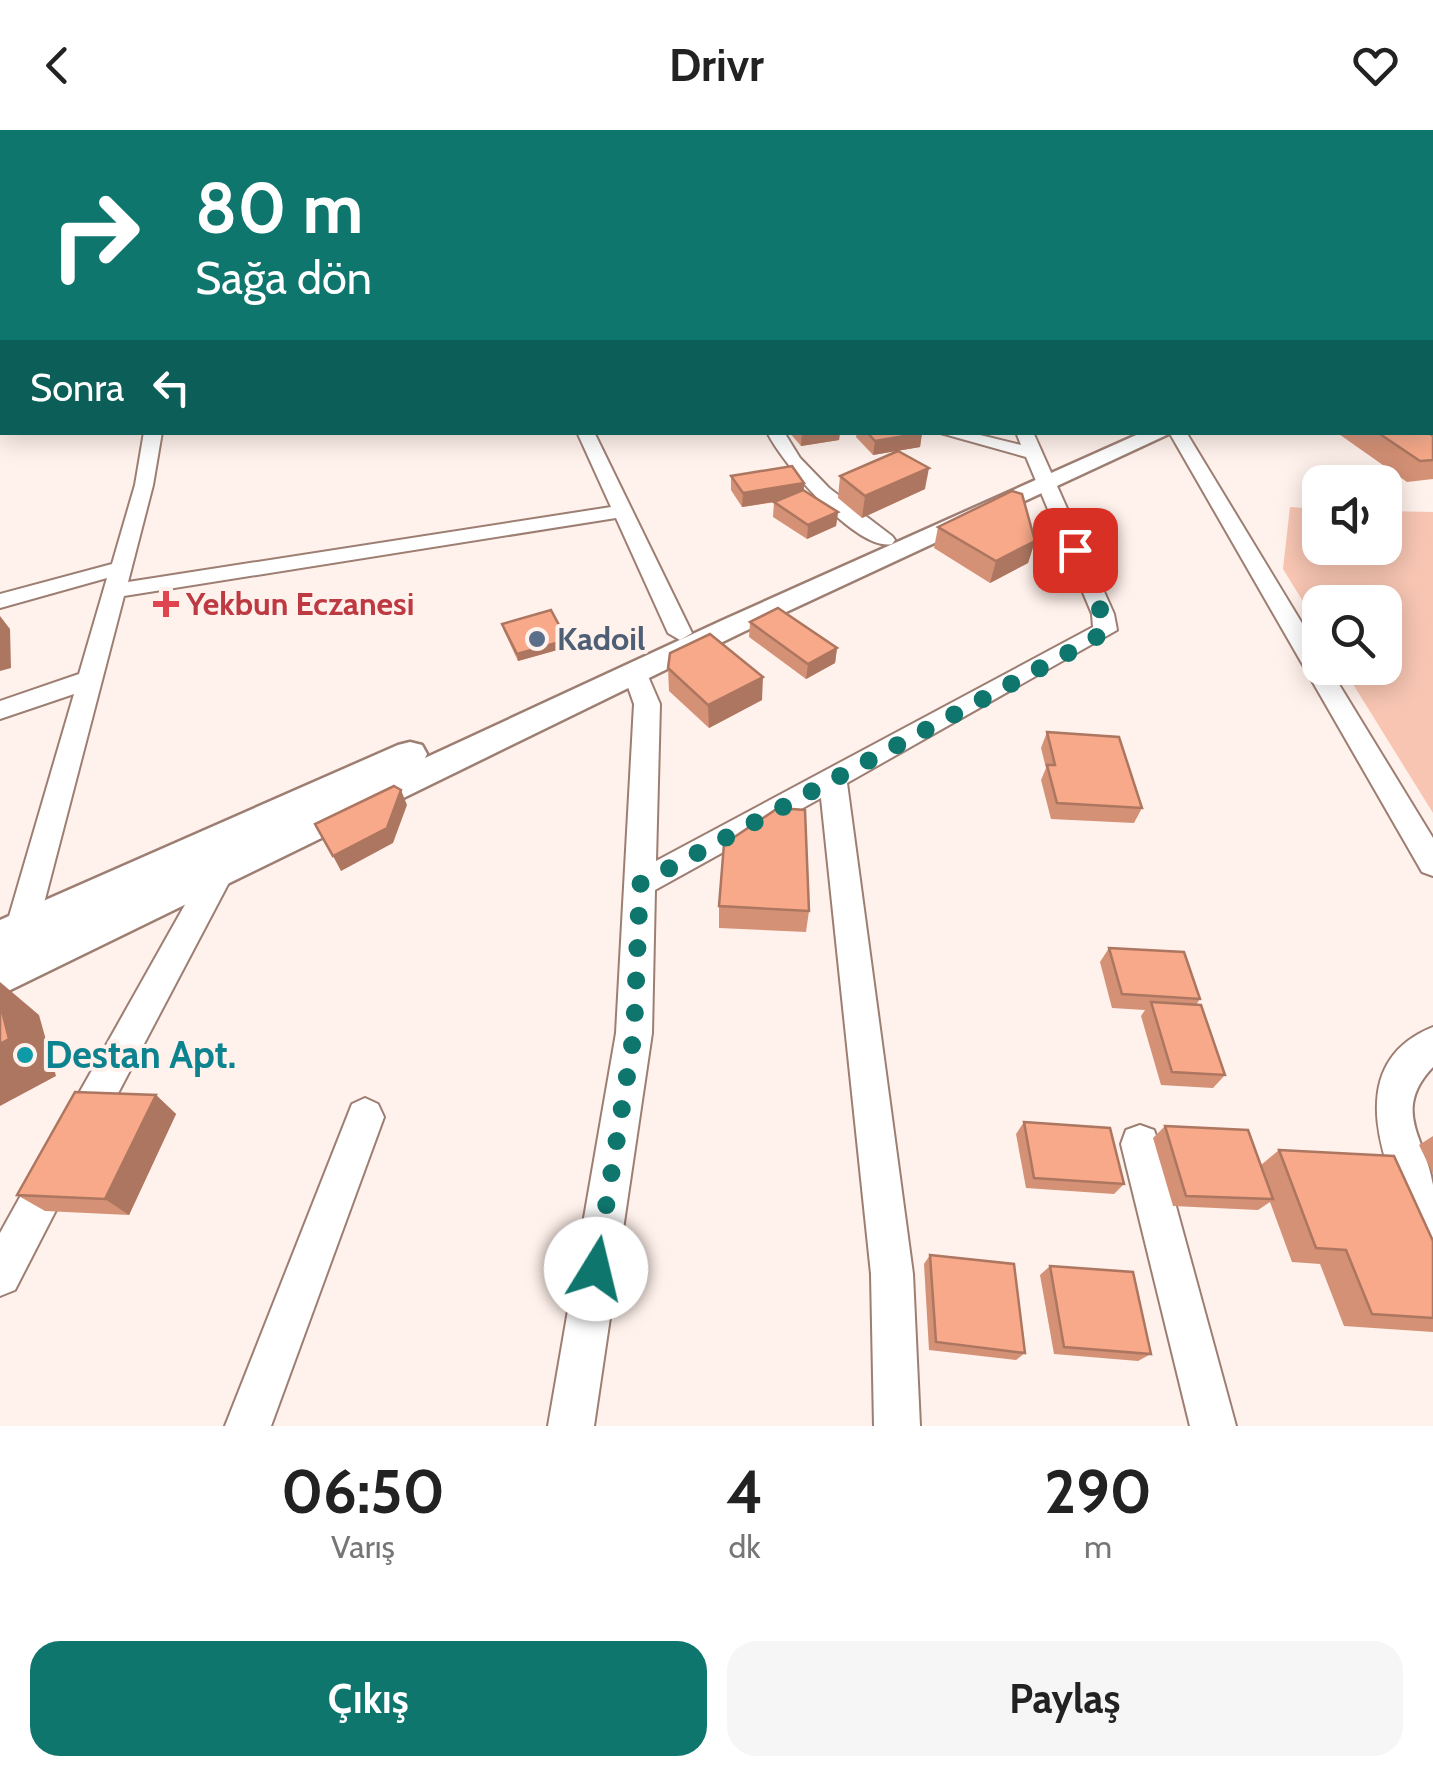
<!DOCTYPE html>
<html lang="tr">
<meta charset="utf-8">
<style>
:root{--surface:#fff;--page:#f6f6f6;--text:#222;--muted:#767676;--accent:#0f766e}
body{margin:0;font-family:Cabin,sans-serif;background:var(--page);color:var(--text);height:100vh;display:flex;flex-direction:column;font-size:38px;white-space:nowrap}
*{box-sizing:border-box;margin:0}
p{font-size:32px;color:var(--muted)}
.icon{flex:none;width:55px;height:55px;fill:none;stroke:currentColor;stroke-width:2;stroke-linecap:round;stroke-linejoin:round}
.map{position:relative;height:1296px;overflow:hidden}
.panel{display:flex;flex-direction:column;background:var(--surface);flex:1}
.panel>*{flex:none}
.guide{position:absolute;left:0px;top:0px;width:1435px;height:305px;box-shadow:0 5px 25px #0003;background:#0f766e;color:#fff;overflow:hidden}
.controls{position:absolute;left:1302px;top:335px;display:grid;gap:20px}
.controls a{display:grid;place-items:center;width:100px;height:100px;border-radius:20px;background:var(--surface);box-shadow:0 5px 25px #0003;font-size:50px}
.pin{position:absolute;display:grid;place-items:center;width:85px;height:85px;color:#fff;margin:-42px;border-radius:20px;box-shadow:0 5px 15px #0006}
.me{position:absolute;width:110px;margin:-55px;rotate:9deg;stroke-linejoin:round;filter:drop-shadow(0 0 8px #0008)}
.turn{display:flex;align-items:center;gap:35px;height:210px;padding:0 30px;font-size:45px}
.turn .icon{width:130px;height:130px;stroke-width:2.5}
.turn b{display:block;font-size:70px;line-height:85px}
.then{display:flex;align-items:center;height:95px;padding:0 30px;background:#0003;gap:20px;font-size:38px}
.eta{display:flex;justify-content:space-evenly;align-items:center;height:170px;text-align:center}
.eta b{font-size:60px;font-weight:800;line-height:70px}
.button{display:flex;gap:20px;margin-top:auto;padding:20px 30px}
.button a{flex:1;height:115px;border-radius:30px;background:var(--accent);color:#fff;font-size:40px;font-weight:800;line-height:115px;text-align:center}
.button a+a{background:var(--page);color:var(--text)}
header{display:flex;justify-content:space-between;align-items:center;height:130px;padding:0 30px;background:var(--surface);font-size:45px;font-weight:800}
.map>svg:first-child{display:block}
.green{fill:#f7c5b2}
.lines{fill:none;stroke-linecap:round;stroke-linejoin:round}
.minor-casing{stroke:#9d7e72;stroke-width:4}
.tertiary-casing{stroke:#9d7e72;stroke-width:5}
.minor{fill:#fff;fill-rule:evenodd}
.tertiary{fill:#fff;fill-rule:evenodd}
.wall{fill:#d49176}
.shaded-wall{fill:#ad7660}
.building{fill:#f7a989;stroke:#ad7660;stroke-width:2.5}
.route{stroke:#0f766e;stroke-width:18;stroke-dasharray:0 32.4}
.health-dot{fill:#e0444e;stroke:#fff1eb;stroke-width:4}
.service-dot{fill:#5c6f8a;stroke:#fff1eb;stroke-width:4}
.culture-dot{fill:#0f9aa8;stroke:#fff1eb;stroke-width:4}
.labels{text-anchor:middle;stroke-width:8;stroke-linejoin:round;paint-order:stroke}
.health-label{font-size:32px;font-weight:bold;fill:#be3a42;stroke:#fff1eb;text-anchor:start}
.service-label{font-size:32px;font-weight:bold;fill:#4e5e75;stroke:#fff1eb;text-anchor:start}
.near-culture-label{font-size:38px;font-weight:bold;fill:#0d838f;stroke:#fff1eb;text-anchor:start}
</style>
<header><svg class="icon" aria-label="back" viewBox="0 0 24 24"><path d="M15 5l-7 7 7 7"/></svg>Drivr<svg class="icon" aria-label="heart" viewBox="0 0 24 24"><path d="M12 20l-8-8c-3-5 5-10 8-4 3-6 11-1 8 4z"/></svg></header>
<div class="map">
<svg width="1433" height="1296" viewBox="0 0 1433 1296">
<rect width="100%" height="100%" fill="#fff1eb"/>
<polygon class="green" points="1290,377 1320,379 1320,418 1385,418 1385,381 1433,382 1433,683 1343,538 1385,538 1385,472 1320,472 1320,499 1283,439"/>
<g class="lines">
<g class="minor-casing">
<g id="minor">
<polygon points="144,302 162,302 153,355 128,452 611,377 577,302 594,302 692,503 680,510 668,503 616,388 124,466 37,800 32,810 21,814 10,810 5,800 74,564 0,589 0,571 79,544 107,448 0,478 0,464 112,434 135,355"/>
<path d="M 767,302 L 784,302 L 800,328 L 829,358 L 892,406 L 895,410 L 892,414 C 857,422 781,332 767,302 Z"/>
<polygon points="937,302 968,302 1021,315 1016,302 1033,302 1114,484 1117,500 847,653 913,1144 920,1296 874,1296 871,1144 821,668 655,760 652,903 594,1296 548,1296 616,903 634,574 623,543 626,537 644,537 660,574 656,731 1093,497 1092,484 1026,327"/>
<polygon points="1169,302 1186,302 1320,523 1320,538 1329,538 1433,708 1433,746 1422,742"/>
<polygon points="220,729 231,732 235,741 95,1007 82,1013 69,1007 63,994 69,981 209,732"/>
<path d="M 1433,897 L 1433,937 C 1391,981 1426,1008 1433,1055 C 1433,1075 1433,1098 1433,1118 L 1419,1112 C 1389,1047 1335,936 1433,897 Z"/>
<polygon points="365,968 378,974 384,987 271,1296 225,1296 352,974"/>
<polygon points="1140,995 1154,1000 1159,1014 1236,1296 1190,1296 1121,1014 1126,1000"/>
<polygon points="54,1025 68,1031 74,1045 15,1160 0,1166 0,1103 40,1031"/>
</g>
</g>
<g class="tertiary-casing">
<g id="tertiary">
<rect x="1432" y="170" width="1" height="10"/>
<rect x="0" y="177" width="2" height="10"/>
<rect x="1432" y="197" width="1" height="10"/>
<polygon points="1143,302 1173,302 743,502 0,865 0,790 398,615 410,612 422,615 427,624 425,628 723,490"/>
</g>
</g>
<use href="#minor" class="minor"/>
<use href="#tertiary" class="tertiary"/>
</g>
<g class="wall">
<polygon points="789,302 840,302 839,310 801,316"/>
<polygon points="857,302 922,303 920,317 873,325 856,307"/>
<polygon points="1336,302 1427,302 1433,306 1433,349 1407,352"/>
<polygon points="731,346 804,353 804,361 838,382 836,396 807,409 773,387 774,372 776,372 742,377 731,360"/>
<polygon points="840,346 925,359 862,388 838,368"/>
<polygon points="938,397 1035,411 1028,433 990,453 934,418"/>
<polygon points="750,492 837,518 835,533 806,549 749,507"/>
<polygon points="502,494 568,517 518,531 504,501"/>
<polygon points="668,538 762,570 709,598 669,561"/>
<polygon points="1047,602 1142,678 1134,693 1051,689 1041,650 1046,638 1041,618"/>
<polygon points="719,776 809,781 806,802 719,798"/>
<polygon points="1109,818 1200,869 1196,875 1225,945 1213,958 1161,955 1141,886 1145,880 1112,878 1100,832"/>
<polygon points="156,965 176,984 129,1085 45,1081 17,1065"/>
<polygon points="1024,992 1124,1054 1114,1064 1026,1058 1016,1004"/>
<polygon points="1165,996 1261,1035 1279,1020 1433,1111 1433,1202 1344,1196 1320,1134 1292,1132 1270,1072 1258,1080 1173,1076 1153,1008"/>
<polygon points="1433,1006 1433,1044 1419,1015"/>
<polygon points="930,1125 1025,1223 1016,1230 929,1220 924,1134"/>
<polygon points="1050,1136 1151,1224 1138,1231 1054,1224 1040,1145"/>
</g>
<g class="shaded-wall">
<polygon points="802,302 840,302 839,310 801,316"/>
<polygon points="922,303 920,317 873,325 875,311"/>
<polygon points="929,338 925,359 862,388 865,366"/>
<polygon points="804,353 803,367 742,377 743,363"/>
<polygon points="838,382 836,396 807,409 808,395"/>
<polygon points="1035,411 1028,433 990,453 996,431"/>
<polygon points="0,486 10,499 11,538 0,541"/>
<polygon points="567,510 568,517 518,531 517,524"/>
<polygon points="837,518 835,533 806,549 808,534"/>
<polygon points="763,547 762,570 709,598 708,575"/>
<polygon points="401,660 407,675 393,713 341,741 333,726"/>
<polygon points="0,852 39,885 56,946 0,976"/>
<polygon points="156,965 176,984 129,1085 105,1069"/>
</g>
<g class="building">
<polygon points="867,302 922,302 922,303 875,311"/>
<polygon points="1377,302 1427,302 1433,306 1433,330 1420,331"/>
<polygon points="898,321 929,338 865,366 840,346"/>
<polygon points="792,336 804,353 743,363 731,346"/>
<polygon points="803,360 838,382 808,395 774,372"/>
<polygon points="1012,361 1022,364 1035,411 996,431 938,397"/>
<polygon points="778,478 837,518 808,534 750,492"/>
<polygon points="551,480 567,510 517,524 502,494"/>
<polygon points="710,504 763,547 708,575 668,538 670,523"/>
<polygon points="1047,602 1119,607 1142,678 1057,673 1047,635 1055,635"/>
<polygon points="394,656 401,660 387,698 333,726 315,694"/>
<polygon points="778,678 805,680 809,781 719,776 724,714"/>
<polygon points="1109,818 1184,822 1200,869 1122,864"/>
<polygon points="1151,872 1201,875 1225,945 1172,942"/>
<polygon points="0,873 9,909 0,914"/>
<polygon points="75,962 156,965 105,1069 17,1065"/>
<polygon points="1024,992 1110,998 1124,1054 1034,1048"/>
<polygon points="1165,996 1248,1000 1273,1069 1186,1066"/>
<polygon points="1279,1020 1394,1026 1433,1111 1433,1188 1372,1184 1346,1120 1316,1118"/>
<polygon points="930,1125 1014,1134 1025,1223 936,1212"/>
<polygon points="1050,1136 1133,1142 1151,1224 1064,1217"/>
</g>
<linearGradient id="sky" x2="0" y2="1"><stop stop-color="#82baf0"/><stop offset="0.43" stop-color="#fff9f6"/><stop offset="1" stop-color="#fff9f6" stop-opacity="0"/></linearGradient>
<rect width="1433" height="318" fill="url(#sky)"/>
<g class="lines">
<polyline class="route" points="596,1139 634,903 640,754 1094,509 1105,500 1102,484 1075,420"/>
</g>
<path class="health-dot" d="M161 459h10v10h10v10h-10v10h-10v-10h-10v-10h10z"/>
<circle class="service-dot" cx="537" cy="509" r="10"/>
<circle class="culture-dot" cx="25" cy="925" r="10"/>
<g class="labels">
<g class="health-label">
<text x="186" y="485">Yekbun Eczanesi</text>
</g>
<g class="service-label">
<text x="557" y="520">Kadoil</text>
</g>
<g class="near-culture-label">
<text x="45" y="938">Destan Apt.</text>
</g>
</g>
</svg>
<div class="controls">
<a><svg class="icon" aria-label="sound" viewBox="0 0 24 24"><path d="M4 9h4l5-4v14l-5-4H4zM17 9q2 3 0 6"/></svg></a>
<a><svg class="icon" aria-label="search" viewBox="0 0 24 24"><circle cx="10" cy="10" r="6"/><path d="M15 15l6 6"/></svg></a>
</div>
<div class="pin" style="left:1075px;top:420px;background:#d93025"><svg class="icon" aria-label="arrive" viewBox="0 0 24 24"><path d="M6 21V4h12l-3 4 3 4H6"/></svg></div>
<svg class="me" style="left:596px;top:1139px" viewBox="-20 -20 40 40"><circle r="19" fill="#fff"/><path d="M0-13L10 11 0 6-10 11z" fill="#0f766e"/></svg>
<div class="guide">
<div class="turn"><svg class="icon" aria-label="right" viewBox="0 0 24 24"><path d="M7 20v-9h11M14 6l5 5-5 5"/></svg><div><b>80 m</b>Sağa dön</div></div>
<div class="then">Sonra<svg class="icon" aria-label="left" viewBox="0 0 24 24"><path d="M17 20v-9H6M10 6l-5 5 5 5"/></svg></div>
</div>
</div>
<section class="panel">
<div class="eta">
<div><b>06:50</b><p>Varış</p></div>
<div><b>4</b><p>dk</p></div>
<div><b>290</b><p>m</p></div>
</div>
<div class="button"><a>Çıkış</a><a>Paylaş</a></div>
</section>
